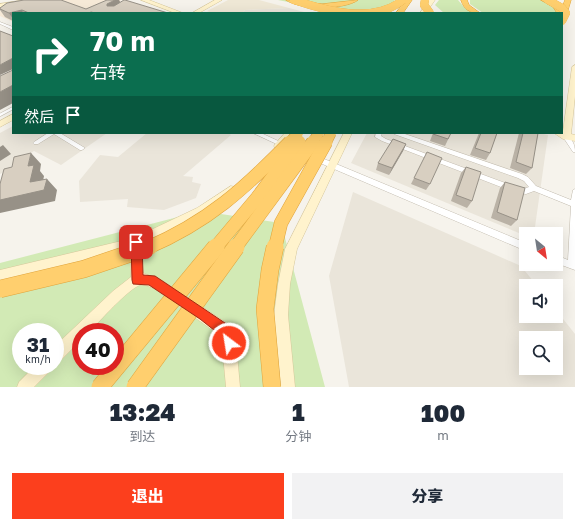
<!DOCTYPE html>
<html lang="zh">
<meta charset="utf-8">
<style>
:root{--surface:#fff;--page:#f2f2f3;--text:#1f2937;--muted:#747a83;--accent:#fc3f1d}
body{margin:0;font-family:"Golos Text","Noto Sans SC",sans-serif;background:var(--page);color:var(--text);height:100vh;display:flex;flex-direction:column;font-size:15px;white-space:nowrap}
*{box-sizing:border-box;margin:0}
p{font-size:13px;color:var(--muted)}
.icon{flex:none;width:22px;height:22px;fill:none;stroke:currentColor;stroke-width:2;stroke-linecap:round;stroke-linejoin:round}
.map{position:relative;height:387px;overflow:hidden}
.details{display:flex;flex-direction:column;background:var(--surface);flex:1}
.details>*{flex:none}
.hud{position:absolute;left:12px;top:12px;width:551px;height:122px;border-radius:0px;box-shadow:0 4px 16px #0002;background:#0b6e4f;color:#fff;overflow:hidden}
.needle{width:26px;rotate:150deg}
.tools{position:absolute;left:519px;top:227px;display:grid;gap:8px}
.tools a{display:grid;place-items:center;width:44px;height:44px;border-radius:0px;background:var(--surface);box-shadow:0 4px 16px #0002;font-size:20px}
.speed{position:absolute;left:12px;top:323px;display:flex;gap:8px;font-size:20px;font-weight:700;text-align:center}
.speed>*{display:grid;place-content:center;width:52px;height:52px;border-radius:50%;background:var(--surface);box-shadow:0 4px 16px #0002;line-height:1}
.speed small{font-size:10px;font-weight:400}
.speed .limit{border:6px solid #d22;background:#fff;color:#111}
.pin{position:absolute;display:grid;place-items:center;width:34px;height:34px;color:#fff;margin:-17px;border-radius:8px;box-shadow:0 2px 6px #0006}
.me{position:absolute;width:44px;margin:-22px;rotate:329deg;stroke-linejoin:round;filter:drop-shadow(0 0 3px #0008)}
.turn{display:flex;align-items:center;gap:14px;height:84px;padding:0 12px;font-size:18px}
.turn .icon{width:52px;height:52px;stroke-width:2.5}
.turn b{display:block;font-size:28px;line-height:34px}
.then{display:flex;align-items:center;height:38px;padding:0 12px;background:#0003;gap:8px;font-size:15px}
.eta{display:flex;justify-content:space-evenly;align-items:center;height:68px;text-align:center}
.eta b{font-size:24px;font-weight:800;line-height:28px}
.button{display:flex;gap:8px;margin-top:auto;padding:8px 12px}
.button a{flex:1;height:46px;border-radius:0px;background:var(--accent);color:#fff;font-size:16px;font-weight:800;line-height:46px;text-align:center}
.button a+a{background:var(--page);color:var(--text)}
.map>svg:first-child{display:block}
.residential{fill:#eae5da;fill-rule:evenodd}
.commercial{fill:#f7ead8}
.education{fill:#efe8d6}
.green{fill:#d2eab5;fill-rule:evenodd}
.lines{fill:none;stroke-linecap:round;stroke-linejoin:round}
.lane-casing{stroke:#c2bbae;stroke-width:3.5}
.street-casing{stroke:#c2bbae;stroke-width:1}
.secondary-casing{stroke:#d6c79b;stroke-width:1}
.highway-casing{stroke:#e0a43c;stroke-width:1}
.lane{stroke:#fff;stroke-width:2.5}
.street{fill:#fff;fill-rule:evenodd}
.secondary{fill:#fff3cd;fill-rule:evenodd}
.highway{fill:#ffcf6e;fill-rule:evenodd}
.highway-bridge-far3-casing{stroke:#e0a43c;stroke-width:8;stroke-linecap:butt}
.highway-bridge-far2-casing{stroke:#e0a43c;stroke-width:11;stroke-linecap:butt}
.highway-bridge-far1-casing{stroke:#e0a43c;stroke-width:14;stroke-linecap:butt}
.highway-bridge-casing{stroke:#e0a43c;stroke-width:18;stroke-linecap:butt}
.highway-bridge-far3{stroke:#ffcf6e;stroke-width:8}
.highway-bridge-far2{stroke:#ffcf6e;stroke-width:10}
.highway-bridge-far1{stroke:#ffcf6e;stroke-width:13}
.highway-bridge{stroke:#ffcf6e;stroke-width:17}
.wall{fill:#bab2a6}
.shaded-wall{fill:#979187}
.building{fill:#d8cfc1;stroke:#979187}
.route{fill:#fc3f1d;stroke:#a42913}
</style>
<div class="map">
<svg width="575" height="387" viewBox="0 0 575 387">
<rect width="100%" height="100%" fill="#f6f3ec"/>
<g class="residential">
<polygon points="289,8 308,13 242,13 245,10"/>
<polygon points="13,126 13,133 107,133 61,165 34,151 0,174 0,133"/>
<polygon points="147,133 228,133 231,135 183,176 193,177 192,182 201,184 196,198 164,210 127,207 128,199 80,202 79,181 100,155 118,157"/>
<polygon points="367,133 540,133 548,135 534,234 526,234 526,236 351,163"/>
<path d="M 353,192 L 521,266 L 537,286 L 526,286 L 526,316 L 556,316 L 556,310 L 575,334 L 575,387 L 349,387 L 329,276 ZM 526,338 L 556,338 L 556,368 L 526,368 Z"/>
</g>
<polygon class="commercial" points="55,0 122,0 89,13 13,13 13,22 0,16 0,11"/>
<polygon class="education" points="228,0 259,0 289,8 245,10 242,13 212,13 207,11"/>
<g class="green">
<polygon points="278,0 395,0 384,13 342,13"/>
<polygon points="439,0 458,0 464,7 472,13 444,13 435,5"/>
<polygon points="470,0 542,0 557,9 557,13 483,13 470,4"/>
<path d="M 201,211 L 281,223 L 325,387 L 0,387 L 0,263 ZM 21,332 L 55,332 L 55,366 L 21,366 ZM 81,332 L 115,332 L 115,366 L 81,366 Z"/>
</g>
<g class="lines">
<g class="lane-casing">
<polyline id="lane" points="0,115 13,108"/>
</g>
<g class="street-casing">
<g id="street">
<polygon points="0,22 13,27 13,30 0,24"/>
<polygon points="48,133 60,133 85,148 82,150 80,150 54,134 38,144 34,144 33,143 34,142"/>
<polygon points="253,133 261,133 287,145 288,146 285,148 283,147"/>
<polygon points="376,133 382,133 381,136 386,139 516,187 526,188 529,187 524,181 518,178 394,134 393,133 402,133 522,174 528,177 536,186 571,200 573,190 575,189 575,270 556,263 556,255 568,260 571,206 534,191 526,194 514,192 382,141 375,137"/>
<path d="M 566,135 C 572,138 575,145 575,152 L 573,152 L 563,137 Z"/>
<polygon points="313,156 317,156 526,243 526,251 313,160 312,158"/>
</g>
</g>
<g class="secondary-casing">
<g id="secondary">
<polygon points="24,0 35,0 0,8 0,4"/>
<polygon points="141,0 149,0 183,13 175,13"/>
<polygon points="215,0 222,0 199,13 192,13"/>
<polygon points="429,0 435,0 426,13 420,13"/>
<polygon points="575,65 575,96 571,134 575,135 575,141 563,139 554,133 562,133 563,131 572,67"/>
<polygon points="13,114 13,120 0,127 0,121"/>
<polygon points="285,133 294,133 281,148 275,148 274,146 275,144"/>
<polygon points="344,133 352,133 297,249 290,284 288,315 295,387 281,387 274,315 278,284 285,249"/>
<path d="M 231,186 L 235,187 L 236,190 L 235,193 L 205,214 L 141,245 L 143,273 L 163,281 L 228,324 L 236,343 L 240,387 L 226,387 L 222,343 L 218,334 L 155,289 C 150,287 145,284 140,285 C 127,290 100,321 89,332 L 81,332 L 81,340 L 60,361 L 55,363 L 55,346 L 113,291 L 131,277 L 130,248 L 0,282 L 0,270 L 134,238 L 197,208 Z"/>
<polygon points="35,366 52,366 50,371 34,387 17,387 19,382"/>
</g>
</g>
<g class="highway-casing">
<g id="highway">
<path d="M 286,0 L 322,4 L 358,0 C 345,10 299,10 286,0 Z"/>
<polygon points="406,0 412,0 403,13 396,13"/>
<path d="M 461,0 L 467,0 L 469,5 L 480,13 C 470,13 464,10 461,0 Z"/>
<path d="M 541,0 C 550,0 556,2 561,10 L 565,0 L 571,0 L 565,20 L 562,20 L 562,13 L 557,13 L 553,7 Z"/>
</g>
</g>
<use href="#lane" class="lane"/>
<use href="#street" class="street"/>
<use href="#secondary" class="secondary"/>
<use href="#highway" class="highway"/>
<g class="highway-bridge-far3-casing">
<g id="highway-bridge-far3">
<path d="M 294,0 C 326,11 374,24 403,0"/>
<polyline points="425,0 424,5 430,13"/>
<polyline points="548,0 562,8 566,13 562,21"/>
</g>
</g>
<g class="highway-bridge-far2-casing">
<g id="highway-bridge-far2">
<polyline points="289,143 298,133"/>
<polyline points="312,143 319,133"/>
<polyline points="326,143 331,133"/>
</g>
</g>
<g class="highway-bridge-far1-casing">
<g id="highway-bridge-far1">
<path d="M 147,248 C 208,222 244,189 290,142"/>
<polyline points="215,248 257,198 299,142"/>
<polyline points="235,248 313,142"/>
<polyline points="275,248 281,223 326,142"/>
</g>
</g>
<g class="highway-bridge-casing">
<g id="highway-bridge">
<polyline points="0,289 84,269 149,247"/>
<polyline points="100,387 216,247"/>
<polyline points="135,387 236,247"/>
<polyline points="272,387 265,309 270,270 275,247"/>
</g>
</g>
<use href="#highway-bridge-far3" class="highway-bridge-far3"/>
<use href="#highway-bridge-far2" class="highway-bridge-far2"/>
<use href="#highway-bridge-far1" class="highway-bridge-far1"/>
<use href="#highway-bridge" class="highway-bridge"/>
</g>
<g class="wall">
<polygon points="119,0 120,2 168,13 13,13 13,21 5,17 0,10 0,8 86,9"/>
<polygon points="433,133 451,133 445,146 430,141"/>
<polygon points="479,133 497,133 490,153 486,160 470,155"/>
<polygon points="519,133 538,133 532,168 526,174 510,168"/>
<polygon points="406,144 403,151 389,175 376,170 378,163"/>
<polygon points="466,167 472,201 467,208 451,201 461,173"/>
<polygon points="414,178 430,184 426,190 411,184"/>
<polygon points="505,182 517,220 511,226 491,218 500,188"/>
</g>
<g class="shaded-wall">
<polygon points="115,0 119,0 122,6 110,12 107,6 107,4"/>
<polygon points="22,10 23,13 13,13 13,19 9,13"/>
<polygon points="13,58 13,69 0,75 0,65"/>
<polygon points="13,85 13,103 0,110 0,92"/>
<polygon points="406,144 403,151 389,175 392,168"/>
<polygon points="3,145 11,154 0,161 0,147"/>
<polygon points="31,153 41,164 40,171 44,176 41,191 47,179 57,190 55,201 0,213 0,200 30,182 28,166"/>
</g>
<g class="building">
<polygon points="24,0 61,0 86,9 107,0 115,0 107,4 107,6 114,6 124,0 125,0 168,13 95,13 91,12 89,13 29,13 22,10 9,13 0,9 0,8 7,3"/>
<polygon points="0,31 13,36 13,58 0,65"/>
<polygon points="13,70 13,85 0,92 0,76"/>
<polygon points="433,133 451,133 448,139 433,134"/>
<polygon points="481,133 497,133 490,153 475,148"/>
<polygon points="523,133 538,133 532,168 516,162"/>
<polygon points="393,139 406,144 392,168 378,163"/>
<polygon points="427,152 442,158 430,184 414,178"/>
<polygon points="31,153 28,166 34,165 30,182 47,179 44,190 0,200 0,184 4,169 12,167 14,157"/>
<polygon points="466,167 481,172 472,201 456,195"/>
<polygon points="505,182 525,188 517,220 497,212"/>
</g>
<polygon class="route" points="136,237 142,242 143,275 155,276 228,325 236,343 234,347 229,349 225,347 219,334 200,319 149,285 133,284 132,280 131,242"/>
</svg>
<div class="tools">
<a><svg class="needle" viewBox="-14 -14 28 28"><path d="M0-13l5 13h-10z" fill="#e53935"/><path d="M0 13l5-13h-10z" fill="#747a83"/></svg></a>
<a><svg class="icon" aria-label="sound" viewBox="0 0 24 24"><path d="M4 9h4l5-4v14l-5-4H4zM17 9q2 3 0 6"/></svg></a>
<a><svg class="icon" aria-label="search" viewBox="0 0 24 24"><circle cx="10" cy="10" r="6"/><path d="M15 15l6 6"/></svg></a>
</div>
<div class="speed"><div>31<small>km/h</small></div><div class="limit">40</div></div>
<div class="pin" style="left:136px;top:242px;background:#d93025"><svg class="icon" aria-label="arrive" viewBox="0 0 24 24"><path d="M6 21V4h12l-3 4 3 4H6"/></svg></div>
<svg class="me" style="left:229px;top:343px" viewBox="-20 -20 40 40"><circle r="17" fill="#fc3f1d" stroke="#fff" stroke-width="3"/><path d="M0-11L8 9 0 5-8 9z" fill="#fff"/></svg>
<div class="hud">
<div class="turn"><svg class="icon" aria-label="right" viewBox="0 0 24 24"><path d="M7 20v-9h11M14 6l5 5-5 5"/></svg><div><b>70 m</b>右转</div></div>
<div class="then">然后<svg class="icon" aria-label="arrive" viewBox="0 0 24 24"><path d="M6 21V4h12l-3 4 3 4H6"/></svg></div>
</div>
</div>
<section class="details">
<div class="eta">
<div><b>13:24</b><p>到达</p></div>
<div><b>1</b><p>分钟</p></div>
<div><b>100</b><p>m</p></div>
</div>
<div class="button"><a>退出</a><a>分享</a></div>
</section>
